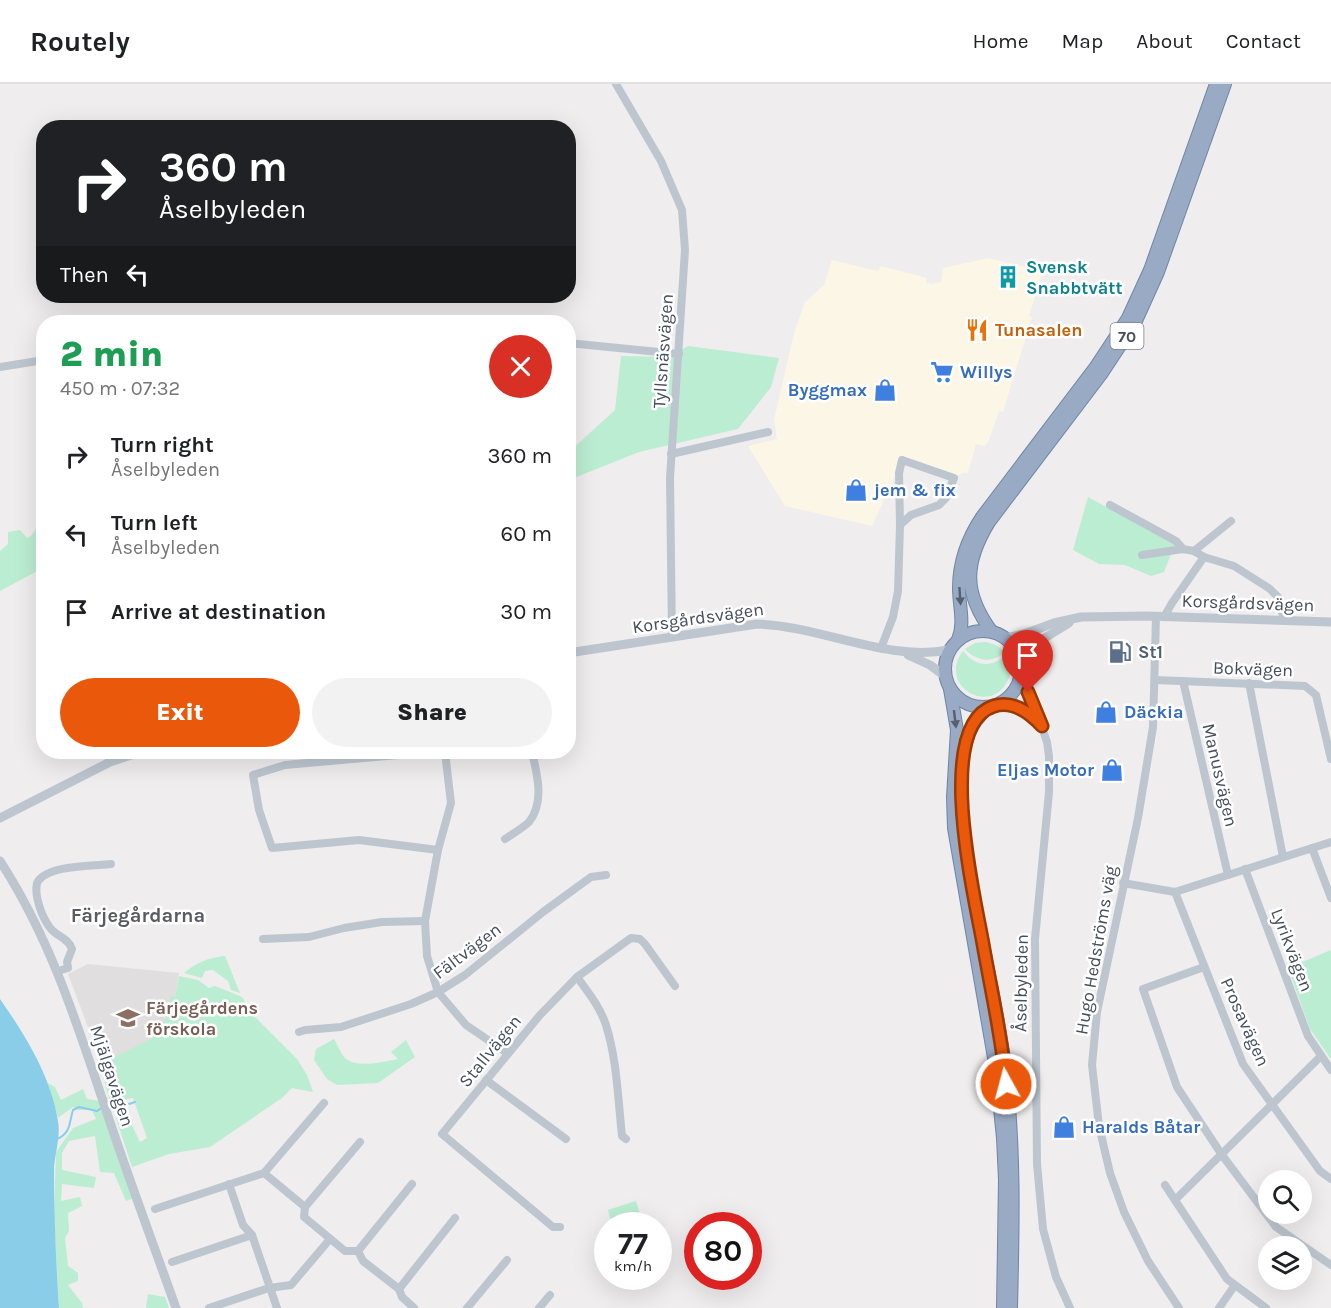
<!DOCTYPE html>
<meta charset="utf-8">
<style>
:root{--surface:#fff;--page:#f2f2f2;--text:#202124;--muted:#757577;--line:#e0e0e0;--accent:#ea580c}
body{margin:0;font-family:Karla,sans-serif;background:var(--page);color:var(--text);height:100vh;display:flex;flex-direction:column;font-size:22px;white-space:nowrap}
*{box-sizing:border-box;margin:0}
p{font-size:20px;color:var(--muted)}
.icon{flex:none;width:33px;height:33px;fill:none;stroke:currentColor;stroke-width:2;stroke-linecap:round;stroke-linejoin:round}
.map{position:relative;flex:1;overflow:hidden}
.sheet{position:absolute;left:36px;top:231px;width:540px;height:444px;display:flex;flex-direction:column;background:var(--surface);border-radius:24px;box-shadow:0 6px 24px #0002}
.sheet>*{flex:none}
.hud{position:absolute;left:36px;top:36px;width:540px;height:183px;border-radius:24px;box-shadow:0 6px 24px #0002;background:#202124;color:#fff;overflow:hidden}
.controls{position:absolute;left:1258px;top:1086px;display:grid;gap:12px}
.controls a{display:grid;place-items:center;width:54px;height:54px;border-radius:50%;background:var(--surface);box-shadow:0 6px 24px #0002;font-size:30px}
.speed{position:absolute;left:594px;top:1128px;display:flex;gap:12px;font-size:30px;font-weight:700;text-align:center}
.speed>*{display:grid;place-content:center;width:78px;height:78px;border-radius:50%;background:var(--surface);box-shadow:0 6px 24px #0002;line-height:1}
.speed small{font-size:15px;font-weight:400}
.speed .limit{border:9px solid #d22;background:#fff;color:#111}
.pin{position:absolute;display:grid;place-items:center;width:51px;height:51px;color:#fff;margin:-62px -26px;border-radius:50% 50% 50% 0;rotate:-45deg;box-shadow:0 0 6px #0007}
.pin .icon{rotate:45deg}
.me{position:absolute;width:66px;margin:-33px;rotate:353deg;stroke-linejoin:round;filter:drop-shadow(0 0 4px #0008)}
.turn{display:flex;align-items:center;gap:21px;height:126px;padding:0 24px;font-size:27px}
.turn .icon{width:78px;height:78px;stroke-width:2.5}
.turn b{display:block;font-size:42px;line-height:51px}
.then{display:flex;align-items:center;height:57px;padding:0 24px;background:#0003;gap:12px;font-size:22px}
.round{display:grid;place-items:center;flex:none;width:63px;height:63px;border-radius:32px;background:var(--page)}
.headline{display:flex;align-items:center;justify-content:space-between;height:102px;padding:0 24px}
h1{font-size:36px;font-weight:800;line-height:45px;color:#1e9e55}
.cta{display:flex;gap:12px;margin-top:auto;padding:12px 24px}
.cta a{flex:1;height:69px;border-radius:36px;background:var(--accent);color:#fff;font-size:24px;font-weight:800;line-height:69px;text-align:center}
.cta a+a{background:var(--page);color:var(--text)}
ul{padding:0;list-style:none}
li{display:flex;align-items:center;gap:18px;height:78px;padding:0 24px}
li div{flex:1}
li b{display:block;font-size:22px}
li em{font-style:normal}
header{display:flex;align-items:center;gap:36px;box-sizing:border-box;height:84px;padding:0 30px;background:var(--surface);border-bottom:2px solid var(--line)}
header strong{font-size:28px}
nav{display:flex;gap:33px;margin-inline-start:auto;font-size:21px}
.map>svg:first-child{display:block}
.commercial{fill:#fbf6e5}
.education{fill:#e0dedf}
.green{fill:#bbedd2}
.water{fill:#89cde9}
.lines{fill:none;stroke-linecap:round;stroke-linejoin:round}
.stream{stroke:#89cde9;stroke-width:2}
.trunk-casing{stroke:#7086a7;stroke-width:14}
.minor{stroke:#bdc6cf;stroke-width:8}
.tertiary{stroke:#bdc6cf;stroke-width:9}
.trunk{stroke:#98aac4;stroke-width:12}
.oneway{fill:#56606f}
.route-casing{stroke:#983908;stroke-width:15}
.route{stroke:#ea580c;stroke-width:10}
.labels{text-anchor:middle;stroke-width:5;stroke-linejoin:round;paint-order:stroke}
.shield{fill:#fff;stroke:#7d838c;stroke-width:1.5}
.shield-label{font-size:16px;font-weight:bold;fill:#454e5a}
.culture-label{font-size:18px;font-weight:bold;fill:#0d838f;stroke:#fff;text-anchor:start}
.food-label{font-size:18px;font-weight:bold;fill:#c56008;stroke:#fff;text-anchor:start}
.street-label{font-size:18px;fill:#454e5a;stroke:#fff}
.shop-label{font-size:18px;font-weight:bold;fill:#366cbe;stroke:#fff;text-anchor:start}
.service-label{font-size:18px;font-weight:bold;fill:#4e5e75;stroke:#fff;text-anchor:start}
.education-label{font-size:18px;font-weight:bold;fill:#785e54;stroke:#fff;text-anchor:start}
.neighbourhood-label{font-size:20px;font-weight:bold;fill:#595c61;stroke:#fff}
</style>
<header>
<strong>Routely</strong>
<nav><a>Home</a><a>Map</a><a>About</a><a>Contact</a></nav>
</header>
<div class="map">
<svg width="1331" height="1224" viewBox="0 0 1331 1224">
<rect width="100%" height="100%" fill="#efeded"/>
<polygon class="commercial" points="988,174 1043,187 1029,232 1032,233 1003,328 999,327 988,359 984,362 976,360 968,389 963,389 954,394 902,377 872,442 785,422 748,362 777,355 774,336 794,249 805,218 824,201 832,176 878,187 881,182 927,194 926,199 932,200 941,198 943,184"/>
<polygon class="education" points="88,880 179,889 168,956 105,988 68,890"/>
<g class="green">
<polygon points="688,262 779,274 771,303 738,345 639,368 569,396 569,368 615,326 621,272 669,273"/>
<polygon points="1088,413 1175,460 1164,488 1151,492 1125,481 1099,480 1073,466"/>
<polygon points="39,440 43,443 43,484 0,507 0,467 8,460 8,448 20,446 27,454 31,452"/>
<path d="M 986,558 L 996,561 L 1005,568 C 992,580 976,577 965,565 L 975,559 Z"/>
<path d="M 963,567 C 976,583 991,584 1006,571 C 1011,580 1012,589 1007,598 C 989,632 937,601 963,567 Z"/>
<polygon points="1331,866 1331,975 1310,945 1288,884"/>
<path d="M 225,872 L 240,909 L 231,906 L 228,897 L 213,886 L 205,887 L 202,894 L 184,889 C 197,878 208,874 225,872 Z"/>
<polygon points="179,892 198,896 209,904 215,902 242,913 254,932 297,975 307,991 313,1008 292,1004 282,1014 210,1063 169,1070 132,1083 116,1034 125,1027 140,1058 147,1054 133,1014 110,1018 100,980 161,950 171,912 175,913"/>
<path d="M 334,955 C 337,960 340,968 344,973 C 355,985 383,978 398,975 L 391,968 L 406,956 L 415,973 L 378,999 L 337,1001 L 327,995 L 314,976 L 316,965 Z"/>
<polygon points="48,999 55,1003 61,1016 83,1005 87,1015 100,1017 134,1114 126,1117 114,1089 100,1088 95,1052 69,1057 62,1069 62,1086 96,1093 94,1104 62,1100 61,1117 80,1113 82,1122 68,1129 69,1147 65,1154 68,1182 78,1189 78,1197 68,1201 82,1219 83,1224 59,1224 54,1135 56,1068 73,1044 96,1035 92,1026 78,1026 73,1023 58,1034"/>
<polygon points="636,1117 643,1141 612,1141 608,1126"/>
<polygon points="148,1210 165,1213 169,1224 146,1224"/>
</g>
<path class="water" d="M 0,915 C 25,951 51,992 58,1037 C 61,1054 54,1071 54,1087 C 54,1133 56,1178 59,1224 L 0,1224 Z"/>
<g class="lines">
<g class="stream">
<polyline points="108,1020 129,1020 135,1018"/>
<path d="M 57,1055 C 71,1049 69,1039 73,1026 L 79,1023 L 97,1027 L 103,1023"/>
</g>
<g class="trunk-casing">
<g id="trunk">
<circle cx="983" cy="585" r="38"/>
<path d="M 992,548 C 963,509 964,479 989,438 L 1102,289 L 1135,239 L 1158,188 L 1225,0"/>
<path d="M 958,556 C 965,538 959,523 959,504 C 959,478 968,454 982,433 L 1095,284 L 1128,234 L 1150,186 L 1216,0"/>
<polyline points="950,605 957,646 953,713 954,744 996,985 1003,1054 1005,1096 1003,1224"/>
<path d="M 988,623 C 980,631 973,639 969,649 C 951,695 967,773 975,821 C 985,874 998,928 1005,982 C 1015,1063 1013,1143 1011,1224"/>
</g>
</g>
<g class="minor">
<polyline points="616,0 661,77 682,126 685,166 670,394 672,553"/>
<polyline points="568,259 679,270"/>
<polyline points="0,283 44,276"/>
<polyline points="671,370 768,348"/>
<polyline points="1110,421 1176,457 1183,465"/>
<polyline points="1194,467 1231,437"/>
<polyline points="1142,471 1183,465 1194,467 1204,473 1234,482 1270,505 1279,514 1284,537"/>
<polyline points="1156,533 1153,643 1138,734 1097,928 1092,981 1099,1042 1110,1089 1124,1128 1148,1177 1179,1224"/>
<polyline points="1164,533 1172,519 1204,473"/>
<polyline points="881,564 893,533 898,507 900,441 899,389 902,376 954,394 946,414 939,421 911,431 900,441"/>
<polyline points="1021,593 1035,624 1047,658 1049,672 1049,708 1035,855 1037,1080 1043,1145 1056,1193 1070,1224"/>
<polyline points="1155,596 1305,602 1316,611 1331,675"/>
<polyline points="1183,597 1228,791"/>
<polyline points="1249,599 1283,773"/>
<polyline points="1000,620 1023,626 1040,640"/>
<polyline points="432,668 285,681 253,691 259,726 272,764 359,756 438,766"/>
<polyline points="445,668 451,719 438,766 425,837 427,872 438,908 466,941 507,969"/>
<path d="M 505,755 C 512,750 523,744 529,738 C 545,718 537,690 532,668"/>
<polyline points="1312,764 1331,814"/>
<polyline points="1245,785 1308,952 1331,986"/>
<polyline points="1123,799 1175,808 1331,758"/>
<polyline points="1175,808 1243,980 1320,1087 1331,1095"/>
<polyline points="263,855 309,853 344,844 382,838 425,837"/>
<polyline points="1204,883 1143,905 1177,1003 1222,1071 1276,1143 1331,1181"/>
<path d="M 58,887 L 68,884 L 67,878 L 72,865 C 68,854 58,853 51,845 C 42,834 34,812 37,799 C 46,781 92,782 111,780"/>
<path d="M 577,893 C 588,908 600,923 606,941 C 617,976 618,1015 622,1052 L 626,1055"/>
<polyline points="299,948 305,946 341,943 411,920 438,908 465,891 543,828 591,793 606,791"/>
<polyline points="486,996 566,1055"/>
<polyline points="360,1058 305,1123 304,1133 345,1167 358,1167 412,1100"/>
<polyline points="229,1100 243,1141 252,1151"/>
<polyline points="1165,1101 1227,1195 1266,1224"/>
<polyline points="1175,1116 1321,972"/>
<polyline points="305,1123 264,1089 324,1019"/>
<polyline points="155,1125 264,1089"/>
<polyline points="560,1143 553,1143 442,1050 540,931 577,893 631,854 640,855 645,860 675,902"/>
<polyline points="358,1167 363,1177 399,1205"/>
<polyline points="172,1178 252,1151 277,1224"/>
<polyline points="209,1224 269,1204 291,1201 330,1155"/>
<polyline points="414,1224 402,1213 399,1205 455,1134"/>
<polyline points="467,1224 507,1176"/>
<polyline points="539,1224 550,1211"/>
<polyline points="1219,1224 1235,1201"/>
</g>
<g class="tertiary">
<polyline points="1005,554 1024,550 1054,539 1081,533 1147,532 1331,538"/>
<path d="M 568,569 L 757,540 C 821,542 886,578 949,566"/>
<polyline points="908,571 930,581 945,592"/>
<polyline points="1021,583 1043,555 1069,539"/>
<polyline points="0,734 110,678 140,668"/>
<path d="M 0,777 C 55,862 81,953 113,1047 C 133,1106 155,1165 176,1224"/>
</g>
<use href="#trunk" class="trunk"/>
</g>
<defs><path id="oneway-solid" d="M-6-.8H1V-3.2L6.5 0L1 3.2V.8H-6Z" transform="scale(1.5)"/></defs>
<g class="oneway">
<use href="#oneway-solid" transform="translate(960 512) rotate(86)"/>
<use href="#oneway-solid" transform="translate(955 635) rotate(83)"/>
</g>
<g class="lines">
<g class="route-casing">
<path id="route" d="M 1006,1000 C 1002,953 991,906 983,860 C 975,814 933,641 994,622 C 1013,616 1030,629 1042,642 L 1028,608"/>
</g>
<use href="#route" class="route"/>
</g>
<defs>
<g id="building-bare" transform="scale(1.8)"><path d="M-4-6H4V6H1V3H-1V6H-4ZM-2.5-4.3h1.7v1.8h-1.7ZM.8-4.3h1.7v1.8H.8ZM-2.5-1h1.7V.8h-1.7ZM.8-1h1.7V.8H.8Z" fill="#0f9aa8" stroke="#fff" stroke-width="2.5" paint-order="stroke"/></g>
<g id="restaurant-bare" transform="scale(1.8)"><path d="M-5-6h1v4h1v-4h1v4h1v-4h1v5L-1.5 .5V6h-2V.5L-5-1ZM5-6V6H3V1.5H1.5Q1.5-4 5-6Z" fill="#e8710a" stroke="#fff" stroke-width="2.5" paint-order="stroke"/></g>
<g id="supermarket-bare" transform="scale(1.8)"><path d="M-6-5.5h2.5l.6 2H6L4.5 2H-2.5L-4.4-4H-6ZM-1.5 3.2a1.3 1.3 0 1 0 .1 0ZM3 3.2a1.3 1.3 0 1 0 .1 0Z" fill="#3f7fe0" stroke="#fff" stroke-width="2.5" paint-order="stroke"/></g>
<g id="shop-bare" transform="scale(1.8)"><path d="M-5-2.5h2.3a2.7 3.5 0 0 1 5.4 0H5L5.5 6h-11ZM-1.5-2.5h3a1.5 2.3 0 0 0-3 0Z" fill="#3f7fe0" stroke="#fff" stroke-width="2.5" paint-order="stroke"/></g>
<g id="fuel-bare" transform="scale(1.8)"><path d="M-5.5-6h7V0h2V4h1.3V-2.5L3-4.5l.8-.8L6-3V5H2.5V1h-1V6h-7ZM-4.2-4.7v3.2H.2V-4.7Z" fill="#5c6f8a" stroke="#fff" stroke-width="2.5" paint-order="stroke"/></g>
<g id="school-bare" transform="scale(1.8)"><path d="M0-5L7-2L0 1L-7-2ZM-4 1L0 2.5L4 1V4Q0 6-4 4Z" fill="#8d6e63" stroke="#fff" stroke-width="2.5" paint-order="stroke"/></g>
</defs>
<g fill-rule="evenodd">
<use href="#building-bare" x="1008" y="193"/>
<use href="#restaurant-bare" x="977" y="246"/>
<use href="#supermarket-bare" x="942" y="288"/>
<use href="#shop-bare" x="885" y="306"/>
<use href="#shop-bare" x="856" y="406"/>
<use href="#fuel-bare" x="1120" y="568"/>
<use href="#shop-bare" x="1106" y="628"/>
<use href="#shop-bare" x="1112" y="686"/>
<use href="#school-bare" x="128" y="934"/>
<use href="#shop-bare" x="1064" y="1043"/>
</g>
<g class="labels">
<rect class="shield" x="1110.5" y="239" width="33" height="26" rx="4.5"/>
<g class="shield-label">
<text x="1127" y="258">70</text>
</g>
<g class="culture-label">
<text x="1026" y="189">Svensk<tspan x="1026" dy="21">Snabbtvätt</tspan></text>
</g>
<g class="food-label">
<text x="995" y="252">Tunasalen</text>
</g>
<g class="street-label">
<text transform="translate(663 267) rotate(-86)" y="6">Tyllsnäsvägen</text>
<text transform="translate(1248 519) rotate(2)" y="6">Korsgårdsvägen</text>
<text transform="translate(698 534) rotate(-8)" y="6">Korsgårdsvägen</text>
<text transform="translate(1253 585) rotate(2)" y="6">Bokvägen</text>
<text transform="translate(1220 691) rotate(77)" y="6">Manusvägen</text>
<text transform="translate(1096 866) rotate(-80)" y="6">Hugo Hedströms väg</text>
<text transform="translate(1292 866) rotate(69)" y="6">Lyrikvägen</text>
<text transform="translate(467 867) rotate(-37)" y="6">Fältvägen</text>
<text transform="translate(1021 899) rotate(-89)" y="6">Åselbyleden</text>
<text transform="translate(1245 938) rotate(66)" y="6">Prosavägen</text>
<text transform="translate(490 967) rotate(-51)" y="6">Stallvägen</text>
<text transform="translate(112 992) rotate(72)" y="6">Mjälgavägen</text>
</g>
<g class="shop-label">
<text x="960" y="294">Willys</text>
<text x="867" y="312" text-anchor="end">Byggmax</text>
<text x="874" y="412">jem &amp; fix</text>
<text x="1124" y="634">Däckia</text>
<text x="1094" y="692" text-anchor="end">Eljas Motor</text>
<text x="1082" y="1049">Haralds Båtar</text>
</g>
<g class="service-label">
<text x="1138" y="574">St1</text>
</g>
<g class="education-label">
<text x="146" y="930">Färjegårdens<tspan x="146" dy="21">förskola</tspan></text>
</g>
<g class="neighbourhood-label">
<text x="138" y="838">Färjegårdarna</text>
</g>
</g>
</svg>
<div class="controls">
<a><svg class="icon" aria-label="search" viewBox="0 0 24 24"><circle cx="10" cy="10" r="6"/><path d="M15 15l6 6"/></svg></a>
<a><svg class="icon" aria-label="layers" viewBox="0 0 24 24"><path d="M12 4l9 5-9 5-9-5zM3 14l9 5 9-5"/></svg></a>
</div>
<div class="speed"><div>77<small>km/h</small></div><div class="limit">80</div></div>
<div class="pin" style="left:1028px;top:608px;background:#d93025"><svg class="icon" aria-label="arrive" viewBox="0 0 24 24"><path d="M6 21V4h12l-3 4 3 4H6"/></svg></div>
<svg class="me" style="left:1006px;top:1000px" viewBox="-20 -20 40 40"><circle r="17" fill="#ea580c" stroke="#fff" stroke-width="3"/><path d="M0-11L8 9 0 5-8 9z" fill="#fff"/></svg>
<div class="hud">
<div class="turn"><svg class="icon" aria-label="right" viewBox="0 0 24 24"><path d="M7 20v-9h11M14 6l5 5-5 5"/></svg><div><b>360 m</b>Åselbyleden</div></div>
<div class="then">Then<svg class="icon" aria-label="left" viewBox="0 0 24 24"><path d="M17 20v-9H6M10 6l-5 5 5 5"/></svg></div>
</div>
<section class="sheet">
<div class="headline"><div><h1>2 min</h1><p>450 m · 07:32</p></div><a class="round" style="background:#d93025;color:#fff"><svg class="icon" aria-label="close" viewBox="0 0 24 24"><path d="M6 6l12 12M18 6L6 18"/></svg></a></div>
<ul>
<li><svg class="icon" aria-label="right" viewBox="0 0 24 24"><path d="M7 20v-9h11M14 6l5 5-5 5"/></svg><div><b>Turn right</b><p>Åselbyleden</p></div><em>360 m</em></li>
<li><svg class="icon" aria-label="left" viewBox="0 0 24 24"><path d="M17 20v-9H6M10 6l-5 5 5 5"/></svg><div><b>Turn left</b><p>Åselbyleden</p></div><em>60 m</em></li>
<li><svg class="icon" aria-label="arrive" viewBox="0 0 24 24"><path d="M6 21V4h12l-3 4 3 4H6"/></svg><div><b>Arrive at destination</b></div><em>30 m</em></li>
</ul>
<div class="cta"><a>Exit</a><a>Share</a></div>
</section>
</div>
